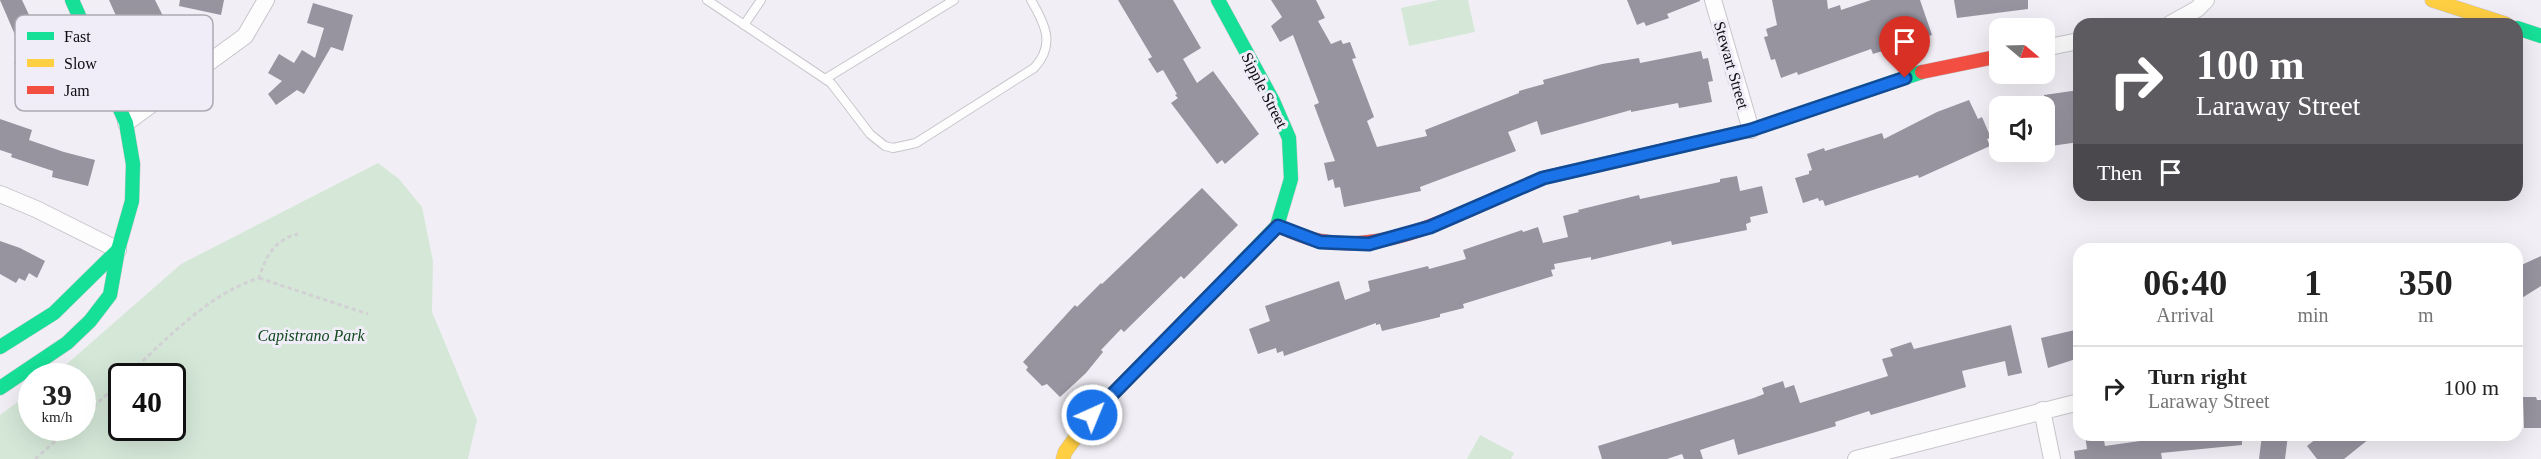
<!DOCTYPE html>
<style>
:root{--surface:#fff;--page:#f6f6f6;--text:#222;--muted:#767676;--line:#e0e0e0}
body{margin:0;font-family:"Times New Roman",serif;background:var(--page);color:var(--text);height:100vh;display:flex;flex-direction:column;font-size:22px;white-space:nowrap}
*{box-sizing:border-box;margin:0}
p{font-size:20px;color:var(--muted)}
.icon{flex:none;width:33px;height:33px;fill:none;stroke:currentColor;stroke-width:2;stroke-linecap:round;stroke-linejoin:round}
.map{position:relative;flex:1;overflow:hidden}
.details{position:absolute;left:2073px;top:243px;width:450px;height:198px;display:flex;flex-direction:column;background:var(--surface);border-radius:18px;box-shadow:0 6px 24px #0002}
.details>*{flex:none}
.top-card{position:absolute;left:2073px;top:18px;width:450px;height:183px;border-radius:18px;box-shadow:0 6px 24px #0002;background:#5d5b60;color:#fff;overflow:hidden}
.needle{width:39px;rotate:109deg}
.fabs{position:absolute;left:1989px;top:18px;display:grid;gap:12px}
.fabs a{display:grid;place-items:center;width:66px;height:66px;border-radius:12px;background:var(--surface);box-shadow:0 6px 24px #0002;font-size:30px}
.speed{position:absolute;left:18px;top:363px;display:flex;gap:12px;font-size:30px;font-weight:700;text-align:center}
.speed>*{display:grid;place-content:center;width:78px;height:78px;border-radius:50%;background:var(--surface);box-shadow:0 6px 24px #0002;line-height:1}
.speed small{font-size:15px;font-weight:400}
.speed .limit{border:3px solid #111;border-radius:9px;background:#fff;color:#111}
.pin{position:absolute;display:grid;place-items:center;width:51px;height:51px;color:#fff;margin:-62px -26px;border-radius:50% 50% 50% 0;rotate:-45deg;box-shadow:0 0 6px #0007}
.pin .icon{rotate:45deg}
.me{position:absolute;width:66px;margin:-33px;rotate:44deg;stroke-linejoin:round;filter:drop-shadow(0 0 4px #0008)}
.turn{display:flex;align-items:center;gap:21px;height:126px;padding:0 24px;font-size:27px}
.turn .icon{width:78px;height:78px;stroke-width:2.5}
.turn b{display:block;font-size:42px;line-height:51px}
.then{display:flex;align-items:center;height:57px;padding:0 24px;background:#0003;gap:12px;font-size:22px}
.eta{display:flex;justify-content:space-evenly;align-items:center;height:102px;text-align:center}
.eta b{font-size:36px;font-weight:800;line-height:42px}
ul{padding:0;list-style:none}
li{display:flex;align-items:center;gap:18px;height:84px;padding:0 24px;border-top:2px solid var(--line)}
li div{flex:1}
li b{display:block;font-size:22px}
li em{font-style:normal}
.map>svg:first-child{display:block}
.green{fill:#d5e8d8;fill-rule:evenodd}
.building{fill:#97939f}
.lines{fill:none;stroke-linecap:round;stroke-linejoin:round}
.lane-casing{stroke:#c7c5ca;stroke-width:10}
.street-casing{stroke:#c7c5ca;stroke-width:18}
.fast-casing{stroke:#c7c5ca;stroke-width:15}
.slow-casing{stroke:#c7c5ca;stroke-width:15}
.jam-casing{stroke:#c7c5ca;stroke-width:15}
.path{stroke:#d2d1d4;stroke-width:3;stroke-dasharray:4.5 3;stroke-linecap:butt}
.lane{stroke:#fdfdfe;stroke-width:8}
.street{stroke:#fdfdfe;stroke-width:16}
.fast{stroke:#16e098;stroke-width:14}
.slow{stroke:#ffcf43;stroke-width:14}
.jam{stroke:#f24e42;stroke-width:14}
.route-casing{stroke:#114b97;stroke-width:15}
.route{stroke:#1a73e8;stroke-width:10}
.labels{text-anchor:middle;stroke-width:6;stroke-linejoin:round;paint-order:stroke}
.street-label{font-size:16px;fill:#0e0c10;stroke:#f0ecf8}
.park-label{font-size:16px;font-style:italic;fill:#114a1d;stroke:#f0ecf8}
.key{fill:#f0ecf8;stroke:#aca9b2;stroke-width:1.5}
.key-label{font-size:16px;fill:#0e0c10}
</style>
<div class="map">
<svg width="2541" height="459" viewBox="0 0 2541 459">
<rect width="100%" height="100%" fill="#f1eff5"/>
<g class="green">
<polygon points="1438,0 1468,0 1475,32 1409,46 1401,8"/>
<path d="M 378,163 L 399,179 L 422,207 L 433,261 L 432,312 L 477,420 L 468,459 L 0,459 L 0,415 L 31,392 L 32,428 L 82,428 L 82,376 L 53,376 L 181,264 ZM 122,376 L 172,376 L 172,428 L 122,428 Z"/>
<polygon points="1480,435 1514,453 1511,459 1467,459"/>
</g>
<g class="building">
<polygon points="0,0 22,0 46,51 50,50 63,89 44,95 39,79 22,84 14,62 25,58"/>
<polygon points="109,0 155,0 165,20 148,27 159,53 139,62 132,45 123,49 118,36 124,34"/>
<polygon points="180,0 224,0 221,15 179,6"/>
<polygon points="1118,0 1173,0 1201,48 1183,59 1197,83 1213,71 1259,134 1225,164 1222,160 1217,164 1171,103 1178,98 1175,95 1177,94 1163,70 1157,73 1148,59 1152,57"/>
<polygon points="1271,0 1316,0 1325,18 1318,21 1331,44 1341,40 1343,44 1350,42 1356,58 1352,59 1374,117 1367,121 1377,147 1427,136 1425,130 1519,93 1519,91 1544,84 1543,80 1602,64 1639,58 1640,63 1701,51 1703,59 1708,58 1713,81 1708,82 1712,102 1679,108 1678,103 1631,112 1631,110 1541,135 1537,121 1508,132 1516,151 1420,187 1421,191 1344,207 1340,187 1335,188 1333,179 1328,181 1324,163 1335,161 1314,105 1319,103 1293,35 1280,42 1271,26 1282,17"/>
<polygon points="1627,0 1700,0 1700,1 1667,14 1669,18 1646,26 1644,22 1637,25"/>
<polygon points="1772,0 1827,0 1828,9 1840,5 1841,10 1871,0 1920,0 1932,35 1873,54 1871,49 1798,75 1797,72 1781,78 1775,59 1771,60 1764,37 1768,36 1766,29 1777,25"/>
<polygon points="1954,0 2028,0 2028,9 1957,18"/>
<polygon points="313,3 353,15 343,51 331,47 304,94 297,90 276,105 268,94 282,81 268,73 279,54 294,63 302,50 315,58 324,28 307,23"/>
<polygon points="2079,90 2079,142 2044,147 2044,95"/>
<polygon points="1969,100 1978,119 1982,117 1991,138 1987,139 1990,146 1919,178 1918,175 1825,206 1823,200 1819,201 1818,198 1803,203 1795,178 1809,174 1809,171 1812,170 1807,154 1824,148 1825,151 1882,133 1884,139 1937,112"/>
<polygon points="0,119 32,130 29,140 64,152 95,160 88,186 52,177 53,171 11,157 12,154 0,150"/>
<polygon points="1737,176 1740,191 1762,186 1768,213 1750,217 1751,222 1746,224 1747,230 1672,245 1671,241 1591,260 1591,257 1554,264 1555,269 1551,270 1553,276 1463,304 1464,308 1440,314 1440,317 1382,331 1380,324 1376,325 1376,323 1284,356 1283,351 1277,353 1276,348 1258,354 1249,329 1270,321 1265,306 1339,281 1345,300 1370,291 1368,281 1428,266 1429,269 1466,259 1463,250 1522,230 1523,232 1538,227 1543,243 1568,237 1563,216 1579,212 1578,210 1639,195 1640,199 1720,182 1720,179"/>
<polygon points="1202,188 1238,225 1184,279 1181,276 1124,332 1121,329 1101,350 1103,352 1086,373 1060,397 1047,384 1042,386 1026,370 1028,367 1023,362 1075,305 1077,307 1101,283 1102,284"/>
<polygon points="0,241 20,248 45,261 37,278 29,273 25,281 19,278 16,283 0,274"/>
<polygon points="2541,256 2541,286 2517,301 2517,267"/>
<polygon points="2011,325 2022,373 2008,376 2005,361 1962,371 1966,387 1871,415 1869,411 1835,422 1836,426 1738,455 1734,439 1700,450 1703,459 1684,459 1682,454 1667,459 1602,459 1598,446 1754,398 1764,394 1762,388 1783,381 1785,388 1794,385 1800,403 1888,376 1882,359 1893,356 1890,349 1911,342 1914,349"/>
<polygon points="2079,329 2079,358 2048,368 2041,338"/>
<polygon points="2523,397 2536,397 2537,400 2541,400 2541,428 2524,428"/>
<polygon points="2085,435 2103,435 2105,446 2140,441 2139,435 2242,435 2242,445 2161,453 2162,459 2075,459 2074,451 2087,449"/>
<polygon points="2262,435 2288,435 2285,459 2259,459"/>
<polygon points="2321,435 2374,435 2344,459 2317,459 2307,446"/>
</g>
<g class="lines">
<g class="lane-casing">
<g id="lane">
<path d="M 707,0 L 831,83 L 870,134 L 885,146 L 893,148 L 916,143 L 1034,68 C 1056,45 1045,24 1031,0"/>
<polyline points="744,25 761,0"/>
<polyline points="825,79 954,0"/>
</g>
</g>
<g class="street-casing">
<g id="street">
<polyline points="1713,0 1751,130"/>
<polyline points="2170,24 2197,9 2206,0"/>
<polyline points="2044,48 2079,41"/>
<polyline points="126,123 245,36 266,0"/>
<polyline points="0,194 36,209 118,250"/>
<polyline points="2042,410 2052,459"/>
<polyline points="1856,459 2079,402"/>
</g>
</g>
<g class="fast-casing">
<g id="fast">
<polyline points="2517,28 2541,36"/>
<polyline points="1499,197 1543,178 1751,130 1922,72"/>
<polyline points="1214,291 1277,226 1291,179 1289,138 1273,101 1218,0"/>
<polyline points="0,347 54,313 118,250"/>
<polyline points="0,388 67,343 90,321 110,295 118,250 132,201 133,164 126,123 72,0"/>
</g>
</g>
<g class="slow-casing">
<g id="slow">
<polyline points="2432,0 2506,24"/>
<polyline points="1063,459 1065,452 1092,415 1214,291"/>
</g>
</g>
<g class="jam-casing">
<g id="jam">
<polyline points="1922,72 2000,56"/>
<path d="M 1277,226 C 1291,231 1306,239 1321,241 C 1384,252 1442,222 1499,197"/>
</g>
</g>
<g class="path">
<polyline points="259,278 368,314"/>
<path d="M 126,376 C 167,340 206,295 259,278 C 266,256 274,240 298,234"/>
<polyline points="82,417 122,381"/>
<polyline points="35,459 70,428"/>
</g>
<use href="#lane" class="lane"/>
<use href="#street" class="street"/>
<use href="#fast" class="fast"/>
<use href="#slow" class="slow"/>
<use href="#jam" class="jam"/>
</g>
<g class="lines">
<g class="route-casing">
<polyline id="route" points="1092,415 1278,226 1320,242 1369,244 1430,227 1543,178 1751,130 1905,78"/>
</g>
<use href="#route" class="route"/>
</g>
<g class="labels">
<g class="street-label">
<text transform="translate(1732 65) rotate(74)" y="6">Stewart Street</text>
<text transform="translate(1265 90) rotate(63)" y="6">Sipple Street</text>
</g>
<g class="park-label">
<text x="311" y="341">Capistrano Park</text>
</g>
</g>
<rect x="15" y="15" width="198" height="96" rx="9" class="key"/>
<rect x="27" y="32" width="27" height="8" fill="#16e098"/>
<rect x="27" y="59" width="27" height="8" fill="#ffcf43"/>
<rect x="27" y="86" width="27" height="8" fill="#f24e42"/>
<g class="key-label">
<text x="64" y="42">Fast</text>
<text x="64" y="69">Slow</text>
<text x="64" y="96">Jam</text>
</g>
</svg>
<div class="fabs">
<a><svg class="needle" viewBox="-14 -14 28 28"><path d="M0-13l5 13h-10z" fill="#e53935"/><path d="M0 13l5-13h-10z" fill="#767676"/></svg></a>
<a><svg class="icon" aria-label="sound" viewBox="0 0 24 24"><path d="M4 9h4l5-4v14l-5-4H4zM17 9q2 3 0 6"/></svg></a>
</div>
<div class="speed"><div>39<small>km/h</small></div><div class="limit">40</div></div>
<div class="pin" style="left:1905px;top:78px;background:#d93025"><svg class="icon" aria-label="arrive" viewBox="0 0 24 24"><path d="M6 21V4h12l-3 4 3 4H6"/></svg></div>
<svg class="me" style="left:1092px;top:415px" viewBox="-20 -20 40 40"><circle r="17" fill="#1a73e8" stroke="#fff" stroke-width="3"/><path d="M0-11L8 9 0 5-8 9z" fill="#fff"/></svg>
<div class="top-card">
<div class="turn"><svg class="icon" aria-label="right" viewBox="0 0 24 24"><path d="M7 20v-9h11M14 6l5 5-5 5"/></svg><div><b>100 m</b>Laraway Street</div></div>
<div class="then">Then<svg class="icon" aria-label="arrive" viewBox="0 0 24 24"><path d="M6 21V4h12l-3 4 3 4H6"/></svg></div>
</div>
<section class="details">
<div class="eta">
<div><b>06:40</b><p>Arrival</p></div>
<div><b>1</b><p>min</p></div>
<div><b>350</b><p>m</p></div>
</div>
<ul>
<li><svg class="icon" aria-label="right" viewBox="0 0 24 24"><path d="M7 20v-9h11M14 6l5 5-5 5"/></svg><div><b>Turn right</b><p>Laraway Street</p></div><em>100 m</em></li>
</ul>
</section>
</div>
